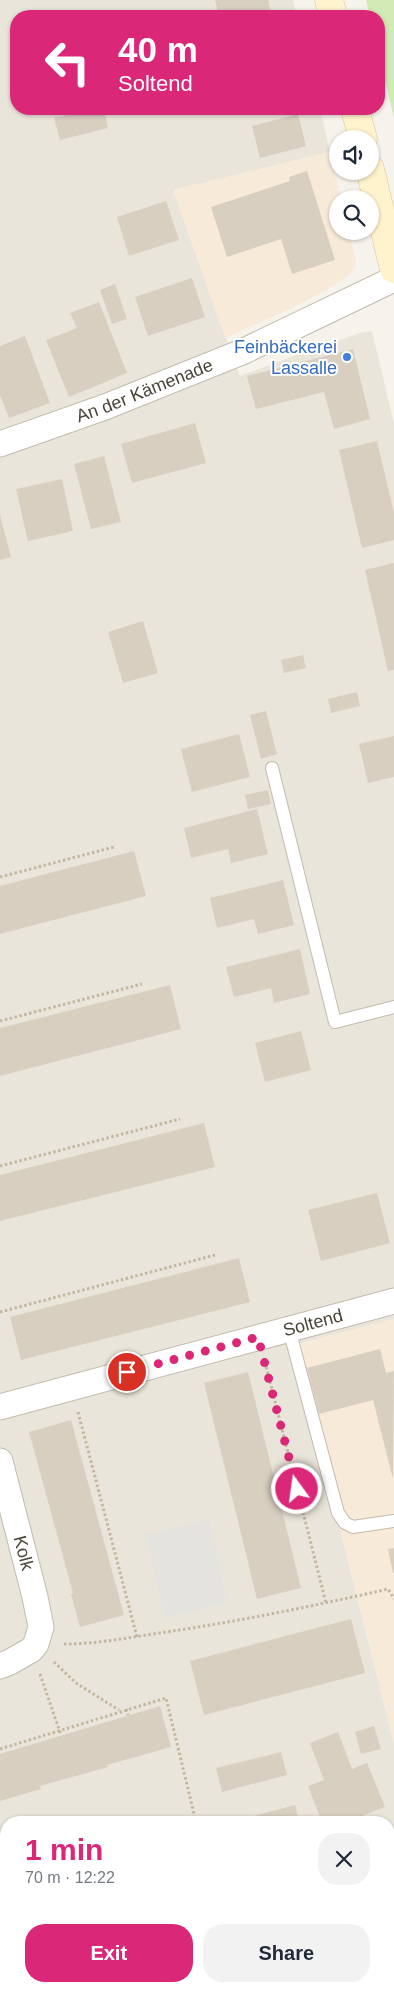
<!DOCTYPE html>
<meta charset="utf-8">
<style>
:root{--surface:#fff;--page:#f2f2f3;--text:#1f2937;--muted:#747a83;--accent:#db2777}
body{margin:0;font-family:Arial,sans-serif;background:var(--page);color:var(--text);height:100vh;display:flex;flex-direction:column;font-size:19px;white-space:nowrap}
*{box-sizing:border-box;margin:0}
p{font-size:16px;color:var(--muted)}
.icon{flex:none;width:28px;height:28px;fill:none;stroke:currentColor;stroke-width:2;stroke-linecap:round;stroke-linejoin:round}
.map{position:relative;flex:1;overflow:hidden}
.details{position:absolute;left:0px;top:1816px;width:395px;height:176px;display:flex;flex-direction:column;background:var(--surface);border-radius:20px 20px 0 0;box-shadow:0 1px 4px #0004}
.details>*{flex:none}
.top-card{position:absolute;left:10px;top:10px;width:375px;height:105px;border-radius:20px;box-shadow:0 1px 4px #0004;background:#db2777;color:#fff;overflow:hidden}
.fabs{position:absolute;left:329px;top:130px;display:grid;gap:10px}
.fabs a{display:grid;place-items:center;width:50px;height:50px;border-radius:50%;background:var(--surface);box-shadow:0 1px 4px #0004;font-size:25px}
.pin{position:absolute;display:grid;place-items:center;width:42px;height:42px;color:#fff;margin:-21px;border:2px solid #fff;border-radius:50%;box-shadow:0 1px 5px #0007}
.me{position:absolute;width:55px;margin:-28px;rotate:346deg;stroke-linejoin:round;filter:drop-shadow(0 0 4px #0008)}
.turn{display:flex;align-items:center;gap:18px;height:105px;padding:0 25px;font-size:22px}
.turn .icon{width:65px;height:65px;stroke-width:2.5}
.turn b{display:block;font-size:35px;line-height:42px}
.round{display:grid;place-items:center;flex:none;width:52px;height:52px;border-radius:20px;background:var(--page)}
.headline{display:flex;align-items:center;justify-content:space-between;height:85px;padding:0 25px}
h1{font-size:30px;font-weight:600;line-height:38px;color:var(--accent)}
.button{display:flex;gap:10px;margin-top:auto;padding:10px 25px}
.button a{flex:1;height:58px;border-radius:20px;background:var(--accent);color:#fff;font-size:20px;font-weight:600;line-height:58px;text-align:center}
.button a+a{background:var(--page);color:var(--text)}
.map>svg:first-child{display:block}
.residential{fill:#eae5da}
.commercial{fill:#f7ead8}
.green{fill:#d2eab5}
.parking{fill:#e5e3e0}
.building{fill:#d8cfc1}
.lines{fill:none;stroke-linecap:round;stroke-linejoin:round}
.lane-casing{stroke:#c2bbae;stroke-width:14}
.street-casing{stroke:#c2bbae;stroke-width:27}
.secondary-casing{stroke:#d6c79b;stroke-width:29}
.primary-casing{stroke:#e6c16a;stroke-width:29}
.path{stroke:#c4b79f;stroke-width:3;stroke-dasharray:2.5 2.5;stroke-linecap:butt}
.lane{stroke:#fff;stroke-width:12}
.street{stroke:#fff;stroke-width:25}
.secondary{stroke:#fff3cd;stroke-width:28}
.primary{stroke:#ffe39c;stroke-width:28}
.route{stroke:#db2777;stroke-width:9;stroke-dasharray:0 16.2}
.shop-dot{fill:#3f7fe0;stroke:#fff;stroke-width:2}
.labels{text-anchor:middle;stroke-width:4;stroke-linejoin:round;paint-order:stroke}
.shop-label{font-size:18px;fill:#366cbe;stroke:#fff;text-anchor:end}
.street-label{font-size:18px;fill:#4b4439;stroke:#fff}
</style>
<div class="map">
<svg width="394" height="1992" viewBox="0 0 394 1992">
<rect width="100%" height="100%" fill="#f6f3ec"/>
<polygon class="residential" points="0,0 293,0 297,16 16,16 16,109 320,109 330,152 173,190 240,376 307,351 360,333 372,331 394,424 394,1319 294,1345 394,1743 394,1831 389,1833 389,1822 6,1822 6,1978 0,1981"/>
<g class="commercial">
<polygon points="330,152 341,199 338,199 338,231 349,231 356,263 352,272 338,283 296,306 225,338 173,190"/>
<polygon points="394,1319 394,1743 294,1345"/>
</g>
<polygon class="green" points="366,0 394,0 394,118 379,55 379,16 370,16"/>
<polygon class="parking" points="209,1520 227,1603 164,1617 146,1534"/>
<g class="building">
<polygon points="215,0 268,0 272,16 219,16"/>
<polygon points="92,109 104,109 108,128 60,140 54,118"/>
<polygon points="298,114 306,146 260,158 252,126"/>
<polygon points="307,171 335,260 292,274 281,239 227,257 211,207 290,181 289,177"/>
<polygon points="166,201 179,240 129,256 117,217"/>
<polygon points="192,278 205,317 148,336 135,297"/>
<polygon points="115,284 127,319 112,324 100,290"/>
<polygon points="99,302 127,373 69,397 46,340 77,328 70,313"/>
<polygon points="25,336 50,403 9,418 0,395 0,346"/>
<polygon points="353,349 370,419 334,429 324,392 256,409 247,376"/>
<polygon points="195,423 206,463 132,483 121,444"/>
<polygon points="377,441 394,513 394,540 362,548 339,450"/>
<polygon points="104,456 121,522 91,529 74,464"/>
<polygon points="62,479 73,531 28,541 16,489"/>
<polygon points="0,515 11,557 0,560"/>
<polygon points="394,563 394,670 388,671 365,570"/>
<polygon points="143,621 158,673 123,683 108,632"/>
<polygon points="303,655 306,668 284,673 281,660"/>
<polygon points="357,692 360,706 331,713 328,699"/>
<polygon points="266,711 277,754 261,759 250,715"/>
<polygon points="239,734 250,777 192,792 181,749"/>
<polygon points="394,736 394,777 368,783 359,744"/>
<polygon points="268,790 271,804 248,809 245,795"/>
<polygon points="257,809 268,854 231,863 228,849 191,858 184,828"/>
<polygon points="134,851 146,896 0,934 0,886"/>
<polygon points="283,880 294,925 258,934 254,919 217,928 210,898"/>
<polygon points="300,949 310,994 274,1003 271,988 234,997 226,967"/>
<polygon points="170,985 181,1029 0,1076 0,1028"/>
<polygon points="301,1031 311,1070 265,1082 255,1043"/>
<polygon points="204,1123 215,1167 0,1221 0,1175"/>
<polygon points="377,1193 390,1243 321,1261 308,1210"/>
<polygon points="239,1258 250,1302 21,1360 10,1317"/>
<polygon points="380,1349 386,1373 394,1371 393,1479 373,1400 319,1414 307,1368"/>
<polygon points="248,1372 301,1588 257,1599 204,1383"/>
<polygon points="71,1420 124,1615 80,1627 71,1594 73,1593 29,1432"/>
<polygon points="394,1548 394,1573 393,1573 388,1549"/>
<polygon points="351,1619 365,1673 204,1715 190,1661"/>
<polygon points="160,1706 171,1747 107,1765 108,1767 40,1786 41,1789 0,1801 0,1754"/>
<polygon points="374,1726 381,1749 361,1754 355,1732"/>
<polygon points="338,1732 352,1769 367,1763 385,1807 346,1822 322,1822 308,1786 324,1780 310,1743"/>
<polygon points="281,1752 287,1775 222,1792 216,1768"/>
<polygon points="295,1805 299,1822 231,1822"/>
</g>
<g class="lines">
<g class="lane-casing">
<g id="lane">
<polyline points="272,768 335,1022 394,1007"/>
<polyline points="289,1329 338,1513 345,1523 353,1527 394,1521"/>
</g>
</g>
<g class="street-casing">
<g id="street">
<path id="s1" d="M 0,444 L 105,407 L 242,352 L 394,279"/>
<path id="s2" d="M 0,1407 L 394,1301"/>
<path id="s3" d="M 0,1461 L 35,1597 L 41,1627 L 36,1644 L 31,1650 L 10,1662 L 0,1666"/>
</g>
</g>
<g class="secondary-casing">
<g id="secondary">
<polyline points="329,0 333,16"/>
<polyline points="355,109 363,139"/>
<polyline points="370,169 394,269"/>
</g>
</g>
<g class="primary-casing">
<g id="primary">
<polyline points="389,1882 394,1880"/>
<polyline points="100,1992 115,1986"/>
</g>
</g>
<g class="path">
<polyline points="0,877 114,847"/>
<polyline points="0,1021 142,984"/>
<polyline points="0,1166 180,1119"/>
<polyline points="0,1312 215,1255"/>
<polyline points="265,1362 326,1603"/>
<polyline points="78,1412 137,1637"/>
<path d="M 64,1644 C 98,1644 132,1637 166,1632 C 240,1621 314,1606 388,1589 L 394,1599"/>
<polyline points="54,1662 76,1683 119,1710"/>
<polyline points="40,1674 61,1735"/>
<polyline points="126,1709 128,1715"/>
<polyline points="0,1749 166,1698 196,1822"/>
<polyline points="389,1842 394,1840"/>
<polyline points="389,1916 394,1914"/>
<polyline points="304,1986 305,1992"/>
<polyline points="0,1990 10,1986"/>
<polyline points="185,1992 199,1986"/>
</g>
<use href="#lane" class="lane"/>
<use href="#street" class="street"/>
<use href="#secondary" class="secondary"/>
<use href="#primary" class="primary"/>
</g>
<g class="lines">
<polyline class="route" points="127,1372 258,1337 297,1489"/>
</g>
<circle class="shop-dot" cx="347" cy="357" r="5"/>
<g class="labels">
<g class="shop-label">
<text x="337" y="353">Feinbäckerei<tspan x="337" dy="21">Lassalle</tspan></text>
</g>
<g class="street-label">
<text dy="6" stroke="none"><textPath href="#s1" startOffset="154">An der Kämenade</textPath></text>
<text dy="6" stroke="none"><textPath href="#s2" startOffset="324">Soltend</textPath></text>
<text dy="6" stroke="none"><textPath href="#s3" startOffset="95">Kolk</textPath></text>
</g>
</g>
</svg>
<div class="fabs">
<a><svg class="icon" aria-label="sound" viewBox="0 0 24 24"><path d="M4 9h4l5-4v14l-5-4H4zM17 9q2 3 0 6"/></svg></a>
<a><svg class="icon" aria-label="search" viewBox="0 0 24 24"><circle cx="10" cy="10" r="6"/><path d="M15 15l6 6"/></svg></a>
</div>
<div class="pin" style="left:127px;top:1372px;background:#d93025"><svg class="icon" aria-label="arrive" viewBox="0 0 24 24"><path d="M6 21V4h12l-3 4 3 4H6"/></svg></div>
<svg class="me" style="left:297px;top:1489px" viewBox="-20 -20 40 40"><circle r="17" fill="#db2777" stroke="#fff" stroke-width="3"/><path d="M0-11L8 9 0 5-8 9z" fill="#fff"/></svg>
<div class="top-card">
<div class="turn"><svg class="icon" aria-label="left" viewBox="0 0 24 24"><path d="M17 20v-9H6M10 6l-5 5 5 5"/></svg><div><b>40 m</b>Soltend</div></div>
</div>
<section class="details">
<div class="headline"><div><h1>1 min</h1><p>70 m · 12:22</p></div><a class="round"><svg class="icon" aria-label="close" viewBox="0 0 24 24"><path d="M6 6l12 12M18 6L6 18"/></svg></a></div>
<div class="button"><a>Exit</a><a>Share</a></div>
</section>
</div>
